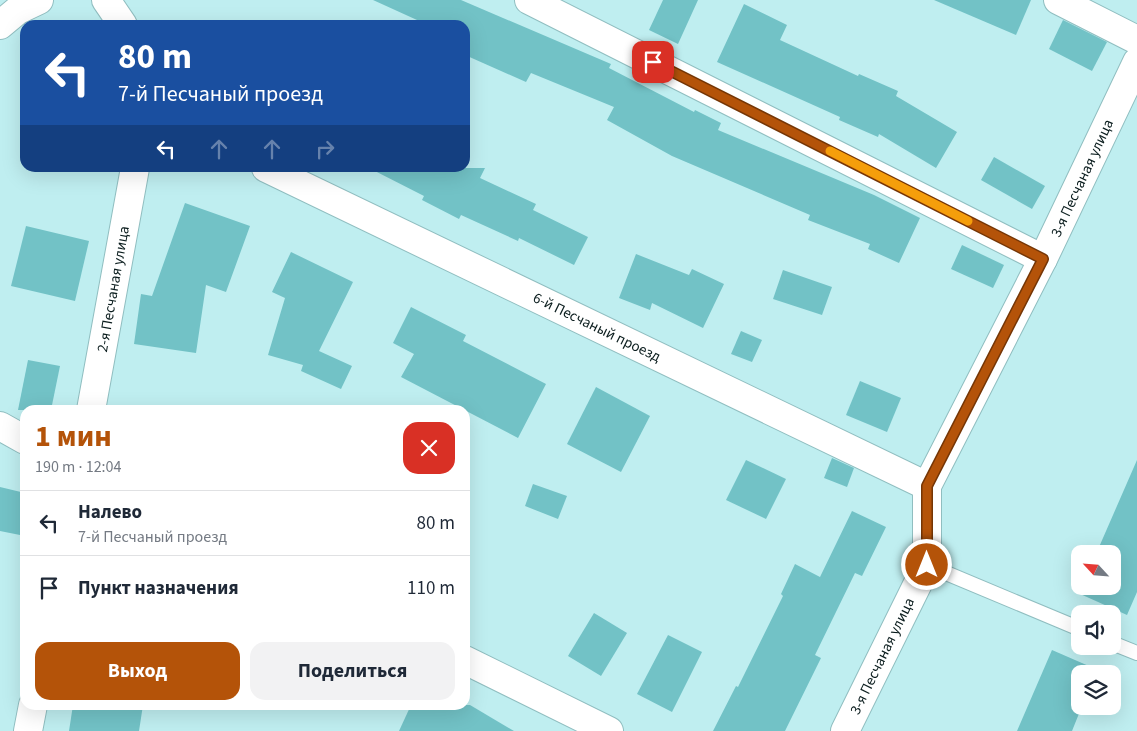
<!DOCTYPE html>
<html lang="ru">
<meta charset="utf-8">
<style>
:root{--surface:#fff;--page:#f2f2f3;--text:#1f2937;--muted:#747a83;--line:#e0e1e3;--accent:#b45309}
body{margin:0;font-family:"Source Sans 3",sans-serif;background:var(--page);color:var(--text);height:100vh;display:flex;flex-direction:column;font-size:19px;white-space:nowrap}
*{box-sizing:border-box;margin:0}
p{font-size:16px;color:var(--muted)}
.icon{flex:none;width:28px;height:28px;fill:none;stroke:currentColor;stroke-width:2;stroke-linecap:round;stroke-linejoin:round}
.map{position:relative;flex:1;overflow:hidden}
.sheet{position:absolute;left:20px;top:405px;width:450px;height:305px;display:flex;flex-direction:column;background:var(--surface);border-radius:15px;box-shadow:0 5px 20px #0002}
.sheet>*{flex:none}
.guide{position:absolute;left:20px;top:20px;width:450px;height:152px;border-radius:15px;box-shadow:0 5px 20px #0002;background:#1a4fa0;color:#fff;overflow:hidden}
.needle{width:32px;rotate:296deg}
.tools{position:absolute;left:1071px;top:545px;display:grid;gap:10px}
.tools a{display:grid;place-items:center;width:50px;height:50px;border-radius:10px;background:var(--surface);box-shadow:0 5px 20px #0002;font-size:25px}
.pin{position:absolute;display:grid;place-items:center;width:42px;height:42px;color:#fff;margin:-21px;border-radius:10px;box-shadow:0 2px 8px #0006}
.me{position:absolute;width:55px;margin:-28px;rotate:0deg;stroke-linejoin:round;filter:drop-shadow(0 0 4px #0008)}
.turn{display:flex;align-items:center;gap:18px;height:105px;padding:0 15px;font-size:22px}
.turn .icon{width:65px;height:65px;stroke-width:2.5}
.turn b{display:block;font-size:35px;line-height:42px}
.lanes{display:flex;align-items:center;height:48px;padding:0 15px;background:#0003;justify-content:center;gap:25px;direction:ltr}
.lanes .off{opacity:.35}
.round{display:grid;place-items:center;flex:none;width:52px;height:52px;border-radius:15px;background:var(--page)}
.overview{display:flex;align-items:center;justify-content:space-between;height:85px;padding:0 15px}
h1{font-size:30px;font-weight:700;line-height:38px;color:var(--accent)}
.primary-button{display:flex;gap:10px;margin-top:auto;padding:10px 15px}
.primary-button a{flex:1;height:58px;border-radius:15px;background:var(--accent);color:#fff;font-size:20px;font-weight:700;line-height:58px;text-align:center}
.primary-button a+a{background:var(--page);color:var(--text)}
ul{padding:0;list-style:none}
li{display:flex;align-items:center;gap:15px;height:65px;padding:0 15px;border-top:1px solid var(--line)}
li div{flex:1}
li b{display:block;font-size:19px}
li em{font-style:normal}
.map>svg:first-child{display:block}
.building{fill:#72c2c6}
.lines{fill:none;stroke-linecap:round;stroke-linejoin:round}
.lane-casing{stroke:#90bec0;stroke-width:16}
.street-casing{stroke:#90bec0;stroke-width:30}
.lane{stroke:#fff;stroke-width:14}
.street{stroke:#fff;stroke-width:28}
.route-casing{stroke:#753606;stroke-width:12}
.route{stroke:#b45309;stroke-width:9}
.slow{stroke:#f59e0b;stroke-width:9}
.labels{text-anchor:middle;stroke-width:4;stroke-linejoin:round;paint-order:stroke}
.street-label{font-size:15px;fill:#0b1d1e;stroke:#fff}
</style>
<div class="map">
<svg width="1137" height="731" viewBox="0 0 1137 731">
<rect width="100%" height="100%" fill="#bfeef0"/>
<g class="building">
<polygon points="373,0 461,0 611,64 609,68 694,112 695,110 721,123 718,130 874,195 920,218 899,263 868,249 870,244 808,220 810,215 672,156 607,120 614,107 531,73 526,82 465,55 465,25 428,25"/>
<polygon points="663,0 698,0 678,44 649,30"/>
<polygon points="934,0 1031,0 1016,35"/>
<polygon points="744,4 787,25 780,40 858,76 859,74 898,91 896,96 957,132 936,168 879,134 878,137 839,120 840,117 717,62"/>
<polygon points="1063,20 1107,42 1092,71 1049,49"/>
<polygon points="994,157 1045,186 1032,209 981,180"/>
<polygon points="369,168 485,168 480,178 536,204 533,210 588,237 574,265 519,238 518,241 461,215 459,219 422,200 424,196"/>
<polygon points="185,203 250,226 226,292 206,285 196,353 134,344 141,294 152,296"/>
<polygon points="26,226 89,241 75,301 11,286"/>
<polygon points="962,245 1004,265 993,288 951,269"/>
<polygon points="291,252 353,282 319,351 352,366 341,389 301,371 303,365 268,355 285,298 272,292"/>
<polygon points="636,254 689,275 692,269 724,284 703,328 652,303 650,310 619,298"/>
<polygon points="783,270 832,287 822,315 773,299"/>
<polygon points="411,307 466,335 463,341 546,384 518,438 401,377 414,354 393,343"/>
<polygon points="741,331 762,340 752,362 731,354"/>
<polygon points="28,360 60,366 51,410 18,410"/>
<polygon points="860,381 901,398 887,432 846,415"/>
<polygon points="596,387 650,416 621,472 567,444"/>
<polygon points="832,458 854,468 847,487 824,478"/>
<polygon points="746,460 786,479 766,519 726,500"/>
<polygon points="1137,460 1137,592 1127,615 1078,593 1081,586 1112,586 1112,554 1096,554"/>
<polygon points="533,484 567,496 558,519 525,506"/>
<polygon points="0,487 25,493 25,536 0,531"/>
<polygon points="852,511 886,527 862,576 855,573 815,655 821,658 785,731 713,731 736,686 738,687 783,596 781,594 795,564 820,577"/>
<polygon points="594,613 627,633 601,676 568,656"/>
<polygon points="668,635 702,652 672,712 637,694"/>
<polygon points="1052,650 1098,670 1097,674 1080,674 1080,706 1082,706 1072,731 1017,731"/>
<polygon points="73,705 143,705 139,731 69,731"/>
<polygon points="411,705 470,705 514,731 399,731"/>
</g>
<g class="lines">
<g class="lane-casing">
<g id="lane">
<polyline points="927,565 1080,629"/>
<polyline points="1112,643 1137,653"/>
</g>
</g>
<g class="street-casing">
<g id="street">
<polyline points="106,0 123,25"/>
<polyline points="529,0 1043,259"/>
<polyline points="1058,0 1137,40"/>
<polyline points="0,25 18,10 39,0"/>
<polyline points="266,168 927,486"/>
<polyline points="91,410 135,168"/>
<polyline points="0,426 25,440"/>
<polyline points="465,660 609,731"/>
<polyline points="28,731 33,705"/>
<polyline points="845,731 927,565 927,486 1043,259 1137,62"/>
</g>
</g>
<use href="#lane" class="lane"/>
<use href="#street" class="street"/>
</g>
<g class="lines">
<g class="route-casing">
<polyline id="route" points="653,62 1043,259 927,486 927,565"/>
</g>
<use href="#route" class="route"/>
<polyline class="slow" points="830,151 968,221"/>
</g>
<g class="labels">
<g class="street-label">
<text transform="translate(1082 178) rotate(-65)" y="5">3-я Песчаная улица</text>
<text transform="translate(113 289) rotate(-80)" y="5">2-я Песчаная улица</text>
<text transform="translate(597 327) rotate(26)" y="5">6-й Песчаный проезд</text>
<text transform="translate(882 656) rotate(-64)" y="5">3-я Песчаная улица</text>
</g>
</g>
</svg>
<div class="tools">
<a><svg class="needle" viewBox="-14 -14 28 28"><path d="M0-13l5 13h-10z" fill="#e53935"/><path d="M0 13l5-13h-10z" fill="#747a83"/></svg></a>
<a><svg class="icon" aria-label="sound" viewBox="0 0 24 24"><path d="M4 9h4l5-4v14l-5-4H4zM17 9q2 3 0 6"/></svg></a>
<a><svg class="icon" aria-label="layers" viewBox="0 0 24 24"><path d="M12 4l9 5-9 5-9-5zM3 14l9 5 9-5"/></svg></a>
</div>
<div class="pin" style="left:653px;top:62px;background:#d93025"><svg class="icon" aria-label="arrive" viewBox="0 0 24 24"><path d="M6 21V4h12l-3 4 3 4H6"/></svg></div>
<svg class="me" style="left:927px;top:565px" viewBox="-20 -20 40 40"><circle r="17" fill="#b45309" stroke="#fff" stroke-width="3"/><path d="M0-11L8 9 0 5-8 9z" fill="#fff"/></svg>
<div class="guide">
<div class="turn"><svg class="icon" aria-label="left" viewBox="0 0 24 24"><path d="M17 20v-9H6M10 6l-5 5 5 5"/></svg><div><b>80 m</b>7-й Песчаный проезд</div></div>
<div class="lanes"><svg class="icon" aria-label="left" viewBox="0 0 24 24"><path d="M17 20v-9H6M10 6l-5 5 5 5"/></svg><svg class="icon off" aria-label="ahead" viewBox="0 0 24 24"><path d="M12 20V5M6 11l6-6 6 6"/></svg><svg class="icon off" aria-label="ahead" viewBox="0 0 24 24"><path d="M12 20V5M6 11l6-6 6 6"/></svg><svg class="icon off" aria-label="right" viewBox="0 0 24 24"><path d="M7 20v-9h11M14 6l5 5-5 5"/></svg></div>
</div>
<section class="sheet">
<div class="overview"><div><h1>1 мин</h1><p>190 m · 12:04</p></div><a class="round" style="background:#d93025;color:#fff"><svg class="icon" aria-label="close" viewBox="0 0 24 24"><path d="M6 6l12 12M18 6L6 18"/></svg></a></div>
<ul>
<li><svg class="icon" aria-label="left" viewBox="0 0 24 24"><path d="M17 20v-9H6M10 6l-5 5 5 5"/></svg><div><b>Налево</b><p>7-й Песчаный проезд</p></div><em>80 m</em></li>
<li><svg class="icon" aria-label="arrive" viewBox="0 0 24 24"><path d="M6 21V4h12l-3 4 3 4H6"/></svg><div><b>Пункт назначения</b></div><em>110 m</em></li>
</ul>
<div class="primary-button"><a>Выход</a><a>Поделиться</a></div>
</section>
</div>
